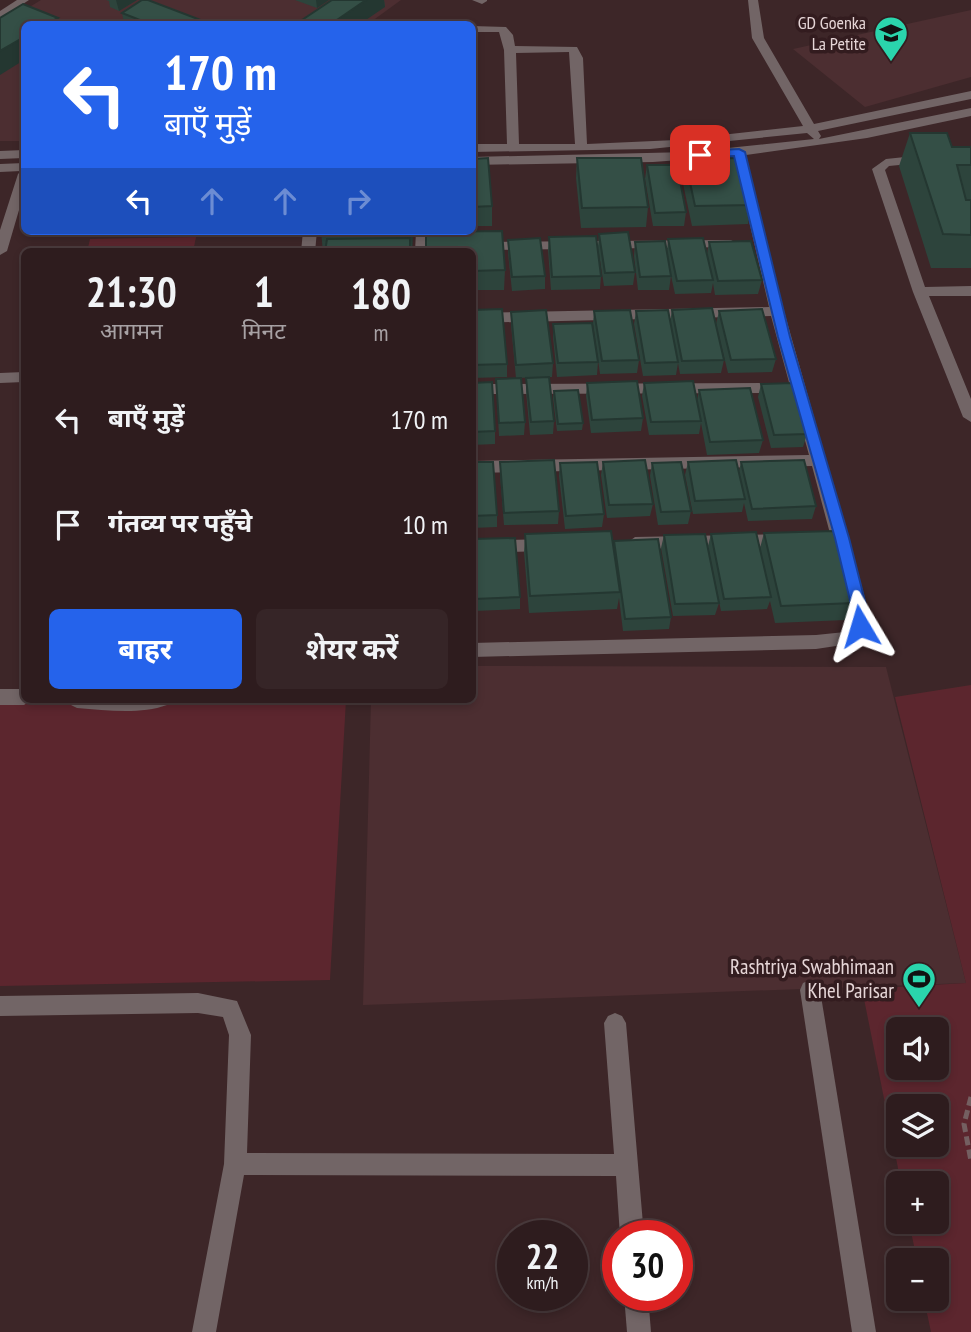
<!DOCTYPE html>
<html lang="hi">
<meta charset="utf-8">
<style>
:root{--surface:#2e1c1e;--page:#362527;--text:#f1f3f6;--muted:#a7a1a4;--line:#493a3c;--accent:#2563eb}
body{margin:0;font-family:"PT Sans Narrow","Noto Sans Devanagari",sans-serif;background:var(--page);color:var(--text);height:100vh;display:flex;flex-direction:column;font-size:26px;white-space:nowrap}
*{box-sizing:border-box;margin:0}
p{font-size:23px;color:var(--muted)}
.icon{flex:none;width:38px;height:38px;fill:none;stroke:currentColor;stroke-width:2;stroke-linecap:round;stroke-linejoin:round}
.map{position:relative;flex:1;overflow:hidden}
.drawer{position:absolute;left:21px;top:248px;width:455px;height:455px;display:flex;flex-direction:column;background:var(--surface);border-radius:10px;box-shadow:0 4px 10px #0003,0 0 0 2px var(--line)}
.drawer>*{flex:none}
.top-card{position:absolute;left:21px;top:21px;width:455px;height:214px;border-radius:10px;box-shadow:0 4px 10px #0003,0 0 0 2px var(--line);background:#2563eb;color:#fff;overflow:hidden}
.tools{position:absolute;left:886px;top:1017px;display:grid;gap:14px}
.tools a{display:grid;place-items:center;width:63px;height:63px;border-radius:10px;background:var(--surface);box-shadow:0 4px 10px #0003,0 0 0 2px var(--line);font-size:35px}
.speed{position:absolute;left:497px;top:1220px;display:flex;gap:14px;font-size:35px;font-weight:700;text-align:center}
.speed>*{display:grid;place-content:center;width:91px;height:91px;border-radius:50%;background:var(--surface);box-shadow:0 4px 10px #0003,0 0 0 2px var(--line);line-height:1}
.speed small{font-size:18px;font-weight:400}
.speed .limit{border:10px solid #d22;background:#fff;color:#111}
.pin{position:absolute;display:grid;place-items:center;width:60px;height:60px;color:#fff;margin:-30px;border-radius:14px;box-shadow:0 4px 10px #0006}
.me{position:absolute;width:77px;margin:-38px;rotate:353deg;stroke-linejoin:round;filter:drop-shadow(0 0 5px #0008)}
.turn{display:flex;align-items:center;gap:24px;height:147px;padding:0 28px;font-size:32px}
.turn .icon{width:91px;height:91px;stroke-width:2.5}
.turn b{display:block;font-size:49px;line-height:60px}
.lanes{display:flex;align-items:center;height:66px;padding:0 28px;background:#0003;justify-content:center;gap:35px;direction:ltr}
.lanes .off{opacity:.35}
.eta{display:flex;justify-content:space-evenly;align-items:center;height:119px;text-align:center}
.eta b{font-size:42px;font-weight:700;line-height:49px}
.primary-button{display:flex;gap:14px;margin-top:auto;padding:14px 28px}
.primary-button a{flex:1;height:80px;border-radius:10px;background:var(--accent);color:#fff;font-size:28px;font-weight:700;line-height:80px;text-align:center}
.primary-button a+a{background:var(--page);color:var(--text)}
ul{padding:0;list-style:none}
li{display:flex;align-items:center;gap:21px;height:105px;padding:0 28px}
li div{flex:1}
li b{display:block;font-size:26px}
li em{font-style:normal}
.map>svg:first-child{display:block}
.built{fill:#4c2e31}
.green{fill:#5c262e;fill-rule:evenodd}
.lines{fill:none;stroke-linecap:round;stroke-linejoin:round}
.path{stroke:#745f61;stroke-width:5;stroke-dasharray:9 4.5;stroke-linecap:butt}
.minor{fill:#726566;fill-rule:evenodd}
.wall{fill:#2d443c}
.shaded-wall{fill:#243731}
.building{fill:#344f46;stroke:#243731;stroke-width:2}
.route{fill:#2563eb;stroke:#184099;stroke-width:2}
.labels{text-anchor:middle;stroke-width:7;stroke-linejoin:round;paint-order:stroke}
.far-poi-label{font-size:18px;fill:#e6d6d7;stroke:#331c1f;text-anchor:end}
.poi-label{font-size:21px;fill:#e6d6d7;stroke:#331c1f;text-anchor:end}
</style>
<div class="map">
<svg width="971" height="1332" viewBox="0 0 971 1332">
<rect width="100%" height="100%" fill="#3d2628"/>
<g class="built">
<polygon points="41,0 401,0 368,24 24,24 24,141 0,141 0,25"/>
<polygon points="971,10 971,77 865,107 793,49"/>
<polygon points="473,666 886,667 966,983 363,1005 371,700 472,700"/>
</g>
<g class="green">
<polygon points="196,237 193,252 87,252 90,239"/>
<path d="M 971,685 L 971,1332 L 931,1332 L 924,1299 L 936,1298 L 936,1260 L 917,1260 L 909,1222 L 936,1222 L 936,1183 L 901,1183 L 862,989 L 966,983 L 895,697 ZM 898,1029 L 936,1029 L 936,1068 L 898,1068 ZM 898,1106 L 936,1106 L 936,1144 L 898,1144 Z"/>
<polygon points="24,698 346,700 330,980 0,986 0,699"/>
</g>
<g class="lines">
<polyline class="path" points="971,1097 964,1124 971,1161"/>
<g class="minor">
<polygon points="17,0 29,0 0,19 0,11"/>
<polygon points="472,0 487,0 487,1 482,4"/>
<path d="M 748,0 L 758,0 L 764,38 L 814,124 L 971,91 L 971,99 L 818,131 L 821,136 L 819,139 L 971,108 L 971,116 L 867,138 L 746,155 L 784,311 L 870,616 L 869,627 L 856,643 L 816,649 L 472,657 L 472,643 L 816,635 L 845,632 L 852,625 L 852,616 L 812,466 L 472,473 L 472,461 L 809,455 L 791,389 L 784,393 L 472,394 L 472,384 L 784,383 L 790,386 L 771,316 L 472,323 L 472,313 L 769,307 L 734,156 L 653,162 L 472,165 L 472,157 L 689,152 L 814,139 L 807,133 L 650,149 L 472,152 L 472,144 L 507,144 L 504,50 L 499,32 L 472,32 L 472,26 L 506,27 L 513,35 L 515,46 L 577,47 L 583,58 L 587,144 L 676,140 L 803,126 L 752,38 ZM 569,52 L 575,144 L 519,144 L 516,53 Z"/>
<polygon points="24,150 24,158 0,159 0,151"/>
<polygon points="971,150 971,158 889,166 885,170 925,287 971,286 971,296 929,296 971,399 971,422 963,417 913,292 872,169 886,159"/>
<polygon points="24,163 24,193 7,251 0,255 0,230 18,174 21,171 0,172 0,164"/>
<polygon points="303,231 317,231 315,252 301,252"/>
<polygon points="416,231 430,231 429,252 415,252"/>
<polygon points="731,240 738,244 736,247 482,250 475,246 482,242"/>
<polygon points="24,372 24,382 0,383 0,373"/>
<polygon points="786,534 794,540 786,546 635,549 627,543 635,537"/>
<polygon points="548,539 556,545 548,551 472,553 472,541"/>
<polygon points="0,689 24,689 24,700 31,700 24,705 0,705"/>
<path d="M 68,700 L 170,700 L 167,705 C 139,715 106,710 77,708 L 71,705 Z"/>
<polygon points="810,980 817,983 820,990 876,1332 852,1332 800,990 803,983"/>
<polygon points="198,993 237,1001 251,1035 247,1153 614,1154 604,1023 608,1016 615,1013 622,1016 626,1023 644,1236 620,1236 616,1176 244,1175 216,1332 192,1332 224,1164 229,1035 223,1017 198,1013 0,1016 0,996"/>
<polygon points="624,1295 648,1295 651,1332 627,1332"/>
</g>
</g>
<g class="wall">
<polygon points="106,0 137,0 119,11 110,7 109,1"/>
<polygon points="295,0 384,0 385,7 329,0 317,8"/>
<polygon points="122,13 211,24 124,24"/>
<polygon points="910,133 952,147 971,147 971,199 966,199 971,200 971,268 931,268 899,166"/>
<polygon points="577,158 648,207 646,227 581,228 576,178"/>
<polygon points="472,159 492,206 492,226 472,226"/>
<polygon points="685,159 752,205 748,224 692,226 682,179"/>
<polygon points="647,165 686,212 684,226 653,226 645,179"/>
<polygon points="321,231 413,231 412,252 323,252"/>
<polygon points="599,234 635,272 633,285 604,286 599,254 601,276 600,289 551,290 548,250 549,237 598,246"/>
<polygon points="668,239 707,254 709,242 762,280 758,294 715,295 713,283 711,293 675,294 668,262 671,276 669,290 638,290 634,256 635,242 667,251"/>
<polygon points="508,240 545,276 545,289 512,291 508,253"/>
<polygon points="472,252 505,270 504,290 472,290"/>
<polygon points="472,310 507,364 507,377 472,378"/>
<polygon points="672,310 724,360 721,373 680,374 678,363 676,375 643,376 634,324 636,311 670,322"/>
<polygon points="594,311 639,360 637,373 600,374 593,324"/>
<polygon points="719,311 776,359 772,372 728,373 716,324"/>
<polygon points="511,312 553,363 552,377 516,378 511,325"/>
<polygon points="553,324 598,362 597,375 557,377 553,337"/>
<polygon points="526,378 554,421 553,434 530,435 526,391"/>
<polygon points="496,379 525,422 524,435 499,436"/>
<polygon points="472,383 495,431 495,444 472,445"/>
<polygon points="587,383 643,418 641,431 591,433 586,396"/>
<polygon points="644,383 697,401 699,390 763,440 759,453 707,455 701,423 699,434 649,435 642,396"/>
<polygon points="761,384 807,434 803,447 771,448 758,397"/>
<polygon points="554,391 583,423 582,430 557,431 553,398"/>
<polygon points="472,462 497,515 497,527 472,528"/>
<polygon points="500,462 559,511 558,524 504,525 500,475"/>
<polygon points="603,462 653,504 650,516 607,518 601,475"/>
<polygon points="688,462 739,471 741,462 816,506 812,519 748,521 744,503 742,512 693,514 685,475"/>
<polygon points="560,463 604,514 602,527 565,529 559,476"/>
<polygon points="652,463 691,511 688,524 658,525 650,476"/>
<polygon points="764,533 854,603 846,620 775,623 770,601 767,609 721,611 708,546 711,534 760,548"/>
<polygon points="525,534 613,547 614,541 671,617 669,629 623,631 619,598 617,609 529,613 524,552"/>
<polygon points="664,535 719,603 715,615 673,616 661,548"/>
<polygon points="472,588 520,597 520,609 474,611"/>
</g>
<g class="shaded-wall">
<polygon points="116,0 137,0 119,11"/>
<polygon points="316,0 329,0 317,8"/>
<polygon points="366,0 384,0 385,7 360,24 331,24"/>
<polygon points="58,18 60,24 47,24"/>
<polygon points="24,37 24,60 0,75 0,51"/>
<polygon points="411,231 413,231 412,252"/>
</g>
<g class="building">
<polygon points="142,0 148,0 211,24 150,24 122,13"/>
<polygon points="332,0 366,0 331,24 296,24"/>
<polygon points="23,4 58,18 47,24 24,24 24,37 0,51 0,18"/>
<polygon points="910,133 947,133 952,147 971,147 971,165 957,165 966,200 971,200 971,235 943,234"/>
<polygon points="488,158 492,206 472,207 472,159"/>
<polygon points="577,158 641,158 648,207 582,208"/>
<polygon points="740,158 752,205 695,206 685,159"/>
<polygon points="647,165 677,165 686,212 655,213"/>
<polygon points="321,231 411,231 411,233 321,234"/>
<polygon points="502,231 505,270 472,271 472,252 426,252 426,232"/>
<polygon points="628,232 635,272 605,273 599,234"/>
<polygon points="596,236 601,276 552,277 549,237"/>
<polygon points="410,238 410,252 325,252 327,239"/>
<polygon points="540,238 545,276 512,277 508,240"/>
<polygon points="703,238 713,280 677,281 668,239"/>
<polygon points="665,241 671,276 640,277 635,242"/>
<polygon points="751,241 762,280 718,281 709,242"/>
<polygon points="712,308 724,360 682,361 672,310"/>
<polygon points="502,309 507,364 472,365 472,310"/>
<polygon points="762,309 776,359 731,360 719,311"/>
<polygon points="546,310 553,363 516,365 511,312"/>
<polygon points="630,310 639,360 602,361 594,311"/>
<polygon points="668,310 678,362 645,363 636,311"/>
<polygon points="592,323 598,362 558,363 553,324"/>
<polygon points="549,377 554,421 531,422 526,378"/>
<polygon points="521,378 525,422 499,423 496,379"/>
<polygon points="637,381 643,418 592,420 587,383"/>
<polygon points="693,381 701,421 651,422 644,383"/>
<polygon points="492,382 495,431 472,432 472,383"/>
<polygon points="793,383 807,434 774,435 761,384"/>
<polygon points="750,388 763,440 710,442 699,390"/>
<polygon points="578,390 583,423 558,424 554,391"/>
<polygon points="554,460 559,511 504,513 500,462"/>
<polygon points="645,460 653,504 609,505 603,462"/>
<polygon points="736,460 745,499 695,501 688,462"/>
<polygon points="804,460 816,506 752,509 741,462"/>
<polygon points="472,462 493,462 497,515 472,516"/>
<polygon points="597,462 604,514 566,516 560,463"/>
<polygon points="681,462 691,511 661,512 652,463"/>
<polygon points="611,531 620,592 530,596 525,534"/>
<polygon points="834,531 854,603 781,606 764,533"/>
<polygon points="756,532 771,597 724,599 711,534"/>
<polygon points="705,534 719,603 675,604 664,535"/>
<polygon points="515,538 520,597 474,599 472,539"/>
<polygon points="658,539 671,617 625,619 614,541"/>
</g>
<polygon class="route" points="739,149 745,152 790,337 849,538 869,617 865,631 860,633 852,626 854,617 835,538 778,337 734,156 700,158 694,155 700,151"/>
<defs>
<g id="school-pin" transform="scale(1.75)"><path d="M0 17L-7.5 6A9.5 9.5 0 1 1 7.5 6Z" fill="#2ad5ac" stroke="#331c1f"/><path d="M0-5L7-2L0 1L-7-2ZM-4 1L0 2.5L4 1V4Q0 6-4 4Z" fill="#111"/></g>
<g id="stadium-pin" transform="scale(1.75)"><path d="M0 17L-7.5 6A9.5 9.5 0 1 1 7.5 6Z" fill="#2ad5ac" stroke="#331c1f"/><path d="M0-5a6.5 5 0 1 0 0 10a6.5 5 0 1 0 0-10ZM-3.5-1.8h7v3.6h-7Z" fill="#111"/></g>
</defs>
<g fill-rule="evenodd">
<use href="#school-pin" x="891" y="33"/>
<use href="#stadium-pin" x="919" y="979"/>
</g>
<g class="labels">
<g class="far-poi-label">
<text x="866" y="29">GD Goenka<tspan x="866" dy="21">La Petite</tspan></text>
</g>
<g class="poi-label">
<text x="894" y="974">Rashtriya Swabhimaan<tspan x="894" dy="24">Khel Parisar</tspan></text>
</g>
</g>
</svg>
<div class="tools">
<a><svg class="icon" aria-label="sound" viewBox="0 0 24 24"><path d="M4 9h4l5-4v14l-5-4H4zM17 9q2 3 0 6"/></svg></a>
<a><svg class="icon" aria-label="layers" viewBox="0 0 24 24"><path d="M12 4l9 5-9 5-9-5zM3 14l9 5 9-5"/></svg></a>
<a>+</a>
<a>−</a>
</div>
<div class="speed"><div>22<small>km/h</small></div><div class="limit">30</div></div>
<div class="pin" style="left:700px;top:155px;background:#d93025"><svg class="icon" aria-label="arrive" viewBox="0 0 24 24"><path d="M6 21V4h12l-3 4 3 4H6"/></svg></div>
<svg class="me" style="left:860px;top:626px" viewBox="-20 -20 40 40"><path d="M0-17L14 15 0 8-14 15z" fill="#2563eb" stroke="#fff" stroke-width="4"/></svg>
<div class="top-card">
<div class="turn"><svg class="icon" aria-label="left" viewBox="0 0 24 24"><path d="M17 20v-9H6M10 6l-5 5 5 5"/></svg><div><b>170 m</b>बाएँ मुड़ें</div></div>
<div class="lanes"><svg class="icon" aria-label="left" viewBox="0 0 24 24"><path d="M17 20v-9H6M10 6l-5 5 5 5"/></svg><svg class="icon off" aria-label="ahead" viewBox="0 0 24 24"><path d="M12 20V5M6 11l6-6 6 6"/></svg><svg class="icon off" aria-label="ahead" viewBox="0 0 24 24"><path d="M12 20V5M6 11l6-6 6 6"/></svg><svg class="icon off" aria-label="right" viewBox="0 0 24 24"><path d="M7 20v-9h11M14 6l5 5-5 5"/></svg></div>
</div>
<section class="drawer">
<div class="eta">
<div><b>21:30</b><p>आगमन</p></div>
<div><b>1</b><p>मिनट</p></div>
<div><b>180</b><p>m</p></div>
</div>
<ul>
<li><svg class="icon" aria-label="left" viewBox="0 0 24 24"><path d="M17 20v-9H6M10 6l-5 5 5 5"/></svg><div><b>बाएँ मुड़ें</b></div><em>170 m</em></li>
<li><svg class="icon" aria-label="arrive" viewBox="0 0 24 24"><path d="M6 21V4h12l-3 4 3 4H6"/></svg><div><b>गंतव्य पर पहुँचे</b></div><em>10 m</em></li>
</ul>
<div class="primary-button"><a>बाहर</a><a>शेयर करें</a></div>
</section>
</div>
